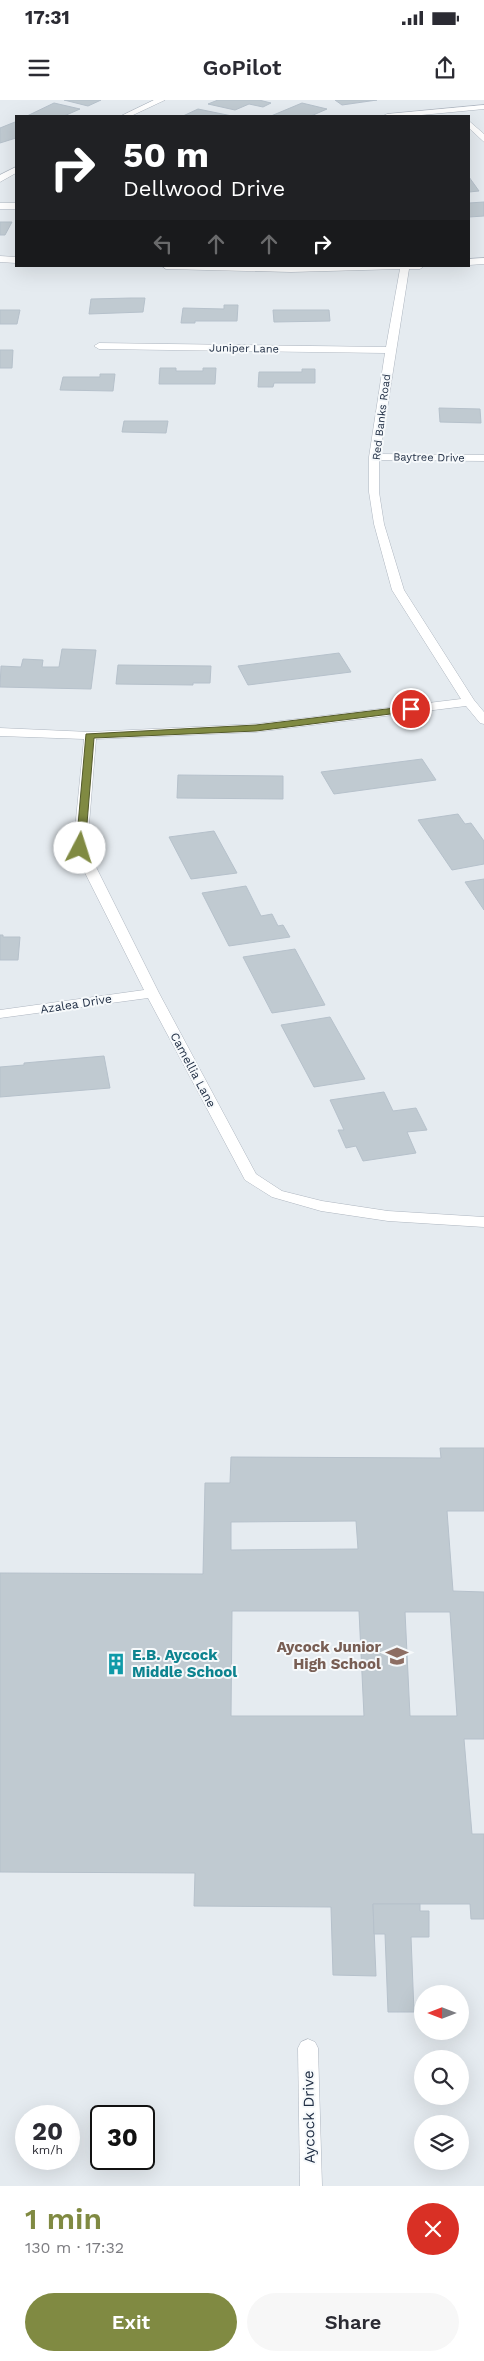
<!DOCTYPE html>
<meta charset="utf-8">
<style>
:root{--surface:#fff;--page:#f7f7f7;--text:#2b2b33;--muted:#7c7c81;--accent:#808a42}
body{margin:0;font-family:"Work Sans",sans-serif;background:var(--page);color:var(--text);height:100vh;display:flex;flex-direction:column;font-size:19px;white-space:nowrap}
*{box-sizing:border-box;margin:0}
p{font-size:16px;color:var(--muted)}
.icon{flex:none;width:28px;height:28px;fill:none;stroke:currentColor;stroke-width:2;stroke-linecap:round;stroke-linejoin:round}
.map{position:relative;height:2086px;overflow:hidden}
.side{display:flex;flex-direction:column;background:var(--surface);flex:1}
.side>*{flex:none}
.banner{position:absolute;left:15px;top:15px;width:455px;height:152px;border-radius:0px;box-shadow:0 5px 20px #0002;background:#202124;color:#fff;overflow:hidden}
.needle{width:32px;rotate:270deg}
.fabs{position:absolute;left:414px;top:1885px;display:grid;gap:10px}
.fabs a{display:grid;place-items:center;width:55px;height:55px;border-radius:50%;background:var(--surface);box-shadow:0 5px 20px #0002;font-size:25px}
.speed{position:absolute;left:15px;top:2005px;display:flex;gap:10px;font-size:25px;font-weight:700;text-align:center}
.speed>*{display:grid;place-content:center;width:65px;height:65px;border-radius:50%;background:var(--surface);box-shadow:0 5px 20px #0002;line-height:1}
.speed small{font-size:12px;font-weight:400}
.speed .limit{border:2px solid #111;border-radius:8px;background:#fff;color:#111}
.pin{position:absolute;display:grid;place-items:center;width:42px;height:42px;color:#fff;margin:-21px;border:2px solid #fff;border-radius:50%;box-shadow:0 1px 5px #0007}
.me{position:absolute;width:55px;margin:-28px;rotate:5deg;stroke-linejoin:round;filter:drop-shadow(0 0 4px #0008)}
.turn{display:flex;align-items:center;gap:18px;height:105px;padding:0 25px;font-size:22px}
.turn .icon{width:65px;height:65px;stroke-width:2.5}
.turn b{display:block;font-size:35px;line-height:42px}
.lanes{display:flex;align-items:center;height:48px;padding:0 25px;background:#0003;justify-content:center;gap:25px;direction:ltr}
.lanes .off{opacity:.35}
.round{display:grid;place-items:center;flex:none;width:52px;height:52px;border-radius:26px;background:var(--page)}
.summary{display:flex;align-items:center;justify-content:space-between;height:85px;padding:0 25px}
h1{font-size:30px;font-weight:600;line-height:38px;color:var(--accent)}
.button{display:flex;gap:10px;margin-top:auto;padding:10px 25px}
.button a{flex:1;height:58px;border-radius:30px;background:var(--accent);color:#fff;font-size:20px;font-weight:600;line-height:58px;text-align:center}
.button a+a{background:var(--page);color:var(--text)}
.status{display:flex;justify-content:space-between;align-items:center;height:35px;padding:0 25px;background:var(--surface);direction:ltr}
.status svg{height:14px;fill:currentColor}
header{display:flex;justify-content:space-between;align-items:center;height:65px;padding:0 25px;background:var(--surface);font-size:22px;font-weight:600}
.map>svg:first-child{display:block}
.building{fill:#c0cad1;stroke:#b6c1cb;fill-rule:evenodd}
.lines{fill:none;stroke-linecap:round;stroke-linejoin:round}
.minor-casing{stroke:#aeb6c0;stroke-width:1}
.minor{fill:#fff;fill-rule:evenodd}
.route{fill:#808a42;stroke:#535a2b}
.labels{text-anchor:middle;stroke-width:4;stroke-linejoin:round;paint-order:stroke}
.far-street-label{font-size:11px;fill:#212f45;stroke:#f6f9fb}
.street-label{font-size:12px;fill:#212f45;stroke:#f6f9fb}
.near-education-label{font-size:15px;font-weight:bold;fill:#785e54;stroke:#f6f9fb;text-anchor:end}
.near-culture-label{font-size:15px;font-weight:bold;fill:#0d838f;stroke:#f6f9fb;text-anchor:start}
.near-street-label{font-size:15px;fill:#212f45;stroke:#f6f9fb}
</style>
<div class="status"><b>17:31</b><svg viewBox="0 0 49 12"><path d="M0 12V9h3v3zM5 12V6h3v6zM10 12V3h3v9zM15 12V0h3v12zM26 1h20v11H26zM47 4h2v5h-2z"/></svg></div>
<header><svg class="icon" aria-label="menu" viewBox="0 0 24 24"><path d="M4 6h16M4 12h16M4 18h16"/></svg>GoPilot<svg class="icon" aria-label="share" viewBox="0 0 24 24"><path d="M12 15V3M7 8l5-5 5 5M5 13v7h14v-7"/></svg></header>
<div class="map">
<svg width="484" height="2086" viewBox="0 0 484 2086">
<rect width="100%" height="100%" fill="#e5ebf0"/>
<g class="building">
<polygon points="64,0 101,0 88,6"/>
<polygon points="218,0 259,0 271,3 263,7 249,4 235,10 208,4"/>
<polygon points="335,0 377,0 342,5"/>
<polygon points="54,3 80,9 64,16 27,16"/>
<polygon points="302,3 327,9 311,16 271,16"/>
<polygon points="198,9 232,16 183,16"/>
<polygon points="15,22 16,23 16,38 0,43 0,28"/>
<polygon points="469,77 479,91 469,92"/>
<polygon points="484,102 484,116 469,117 469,103"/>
<polygon points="0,122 12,122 5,135 0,135"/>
<polygon points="131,198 145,198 143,212 89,214 91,199"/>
<polygon points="224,205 238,205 237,221 195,221 195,223 181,223 183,208 224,209"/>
<polygon points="0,210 20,210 17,224 0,224"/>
<polygon points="273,210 329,210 330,221 274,222"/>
<polygon points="0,250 13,250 12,268 0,268"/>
<polygon points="160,268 176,268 176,271 203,271 203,268 216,268 215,284 159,284"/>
<polygon points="302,269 315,269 315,283 274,283 273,287 258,287 259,272 302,272"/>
<polygon points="100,274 115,274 113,291 60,290 63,277 100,277"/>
<polygon points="439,308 480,309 481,323 440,322"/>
<polygon points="124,321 168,321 166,333 122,332"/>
<polygon points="62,549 96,550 91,589 0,587 1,566 21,567 23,559 43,560 42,567 59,567"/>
<polygon points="339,553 351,572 248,585 238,566"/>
<polygon points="118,565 211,566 210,583 193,583 193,585 116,584"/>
<polygon points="422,659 436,680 334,694 321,672"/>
<polygon points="178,675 283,676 283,699 177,698"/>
<polygon points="458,714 465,724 471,723 484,741 484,764 452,770 418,720"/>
<polygon points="214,731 237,773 191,779 169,737"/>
<polygon points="484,779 484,810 465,782"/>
<polygon points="246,786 261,816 272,814 278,826 283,825 290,837 229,846 202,793"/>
<polygon points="0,835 3,835 3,837 20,837 18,860 0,860"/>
<polygon points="295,849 325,905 272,913 243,857"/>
<polygon points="330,917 365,979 314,987 281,925"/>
<polygon points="104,956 110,988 0,997 0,967 24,965 24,963"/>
<polygon points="384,992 393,1011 416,1008 427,1030 407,1032 416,1053 363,1061 356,1046 346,1048 338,1030 344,1030 330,1000"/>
<path d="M 440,1348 L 484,1348 L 484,1411 L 447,1411 L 453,1491 L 484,1492 L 484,1639 L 464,1639 L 472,1734 L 484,1734 L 484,1819 L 471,1819 L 470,1804 L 373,1804 L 376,1876 L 333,1875 L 331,1807 L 194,1806 L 195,1773 L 0,1772 L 0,1473 L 203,1474 L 205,1383 L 230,1383 L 231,1357 L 441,1358 ZM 356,1421 L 358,1449 L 231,1450 L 231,1422 ZM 232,1511 L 359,1511 L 364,1616 L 231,1616 ZM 405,1512 L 450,1512 L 457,1616 L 410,1616 Z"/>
<polygon points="373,1804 420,1804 420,1811 429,1811 429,1837 411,1837 414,1912 388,1912 385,1834 374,1834"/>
</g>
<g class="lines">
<g class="minor-casing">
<g id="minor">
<polygon points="154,0 165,0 131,16 121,16"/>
<polygon points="484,5 484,9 411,16 383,16 387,14"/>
<polygon points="469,21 484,34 484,42 469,28"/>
<polygon points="16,67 16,73 0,82 0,75"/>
<rect x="0" y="103" width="16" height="6"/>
<polygon points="0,156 16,157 16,163 0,162"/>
<polygon points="484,158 484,164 469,165 469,159"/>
<polygon points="162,166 424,166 420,169 409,169 380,354 484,355 484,361 379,360 379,392 384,424 404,490 474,600 484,612 484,624 480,623 466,606 256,632 96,639 87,749 159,893 256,1074 282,1091 322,1101 388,1111 484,1117 484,1127 388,1121 321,1111 272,1097 245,1080 148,898 0,918 0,910 144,890 73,749 84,639 0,636 0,628 90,632 256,624 461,599 392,490 374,424 369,392 369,357 385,253 99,249 94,246 99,243 386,247 400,169 291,172 166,169"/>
<polygon points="308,1939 315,1942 318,1948 322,2086 300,2086 298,1948 301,1942"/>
</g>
</g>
<use href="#minor" class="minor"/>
</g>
<polygon class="route" points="411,606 415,609 414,611 256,631 94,638 85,748 80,751 76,748 86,634 256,625"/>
<defs>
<g id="school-bare" transform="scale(1.725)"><path d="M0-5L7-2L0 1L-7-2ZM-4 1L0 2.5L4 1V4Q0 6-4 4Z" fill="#8d6e63" stroke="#f6f9fb" stroke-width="2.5" paint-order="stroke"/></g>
<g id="building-bare" transform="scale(1.725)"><path d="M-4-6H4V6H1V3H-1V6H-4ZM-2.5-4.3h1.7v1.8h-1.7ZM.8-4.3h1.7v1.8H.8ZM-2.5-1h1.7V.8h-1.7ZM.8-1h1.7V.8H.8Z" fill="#0f9aa8" stroke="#f6f9fb" stroke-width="2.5" paint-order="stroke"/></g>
</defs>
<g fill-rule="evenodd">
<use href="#school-bare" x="397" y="1556"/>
<use href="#building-bare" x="116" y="1564"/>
</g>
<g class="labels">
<g class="far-street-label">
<text transform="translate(244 248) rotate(1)" y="4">Juniper Lane</text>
<text transform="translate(381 317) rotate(-83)" y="4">Red Banks Road</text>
<text transform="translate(429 357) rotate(1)" y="4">Baytree Drive</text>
</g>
<g class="street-label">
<text transform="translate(76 904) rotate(-9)" y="4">Azalea Drive</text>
<text transform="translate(193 970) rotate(62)" y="4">Camellia Lane</text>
</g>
<g class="near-education-label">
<text x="381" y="1552">Aycock Junior<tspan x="381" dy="17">High School</tspan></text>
</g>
<g class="near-culture-label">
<text x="132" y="1560">E.B. Aycock<tspan x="132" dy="17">Middle School</tspan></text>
</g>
<g class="near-street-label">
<text transform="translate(309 2017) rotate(-91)" y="5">Aycock Drive</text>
</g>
</g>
</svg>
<div class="fabs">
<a><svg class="needle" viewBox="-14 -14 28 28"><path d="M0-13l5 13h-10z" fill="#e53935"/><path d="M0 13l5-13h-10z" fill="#7c7c81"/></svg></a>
<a><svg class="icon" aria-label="search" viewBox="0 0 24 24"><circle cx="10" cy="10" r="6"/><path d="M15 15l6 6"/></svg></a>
<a><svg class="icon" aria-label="layers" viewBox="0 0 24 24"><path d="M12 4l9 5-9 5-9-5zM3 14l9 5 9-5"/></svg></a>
</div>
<div class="speed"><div>20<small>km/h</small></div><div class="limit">30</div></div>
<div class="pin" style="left:411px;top:609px;background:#d93025"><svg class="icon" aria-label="arrive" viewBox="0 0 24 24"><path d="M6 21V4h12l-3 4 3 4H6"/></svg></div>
<svg class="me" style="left:80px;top:748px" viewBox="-20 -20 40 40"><circle r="19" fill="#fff"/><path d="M0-13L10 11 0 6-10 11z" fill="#808a42"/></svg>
<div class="banner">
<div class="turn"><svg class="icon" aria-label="right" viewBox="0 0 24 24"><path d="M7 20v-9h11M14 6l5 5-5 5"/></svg><div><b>50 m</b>Dellwood Drive</div></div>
<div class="lanes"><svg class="icon off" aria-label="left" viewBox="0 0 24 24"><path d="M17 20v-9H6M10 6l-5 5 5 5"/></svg><svg class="icon off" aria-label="ahead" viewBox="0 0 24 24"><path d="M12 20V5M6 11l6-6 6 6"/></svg><svg class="icon off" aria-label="ahead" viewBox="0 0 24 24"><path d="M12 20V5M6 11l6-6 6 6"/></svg><svg class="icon" aria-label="right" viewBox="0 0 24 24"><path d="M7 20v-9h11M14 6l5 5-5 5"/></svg></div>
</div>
</div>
<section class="side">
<div class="summary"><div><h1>1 min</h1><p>130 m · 17:32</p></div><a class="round" style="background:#d93025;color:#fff"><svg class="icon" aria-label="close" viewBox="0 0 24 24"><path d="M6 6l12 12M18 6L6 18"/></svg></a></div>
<div class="button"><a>Exit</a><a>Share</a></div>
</section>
